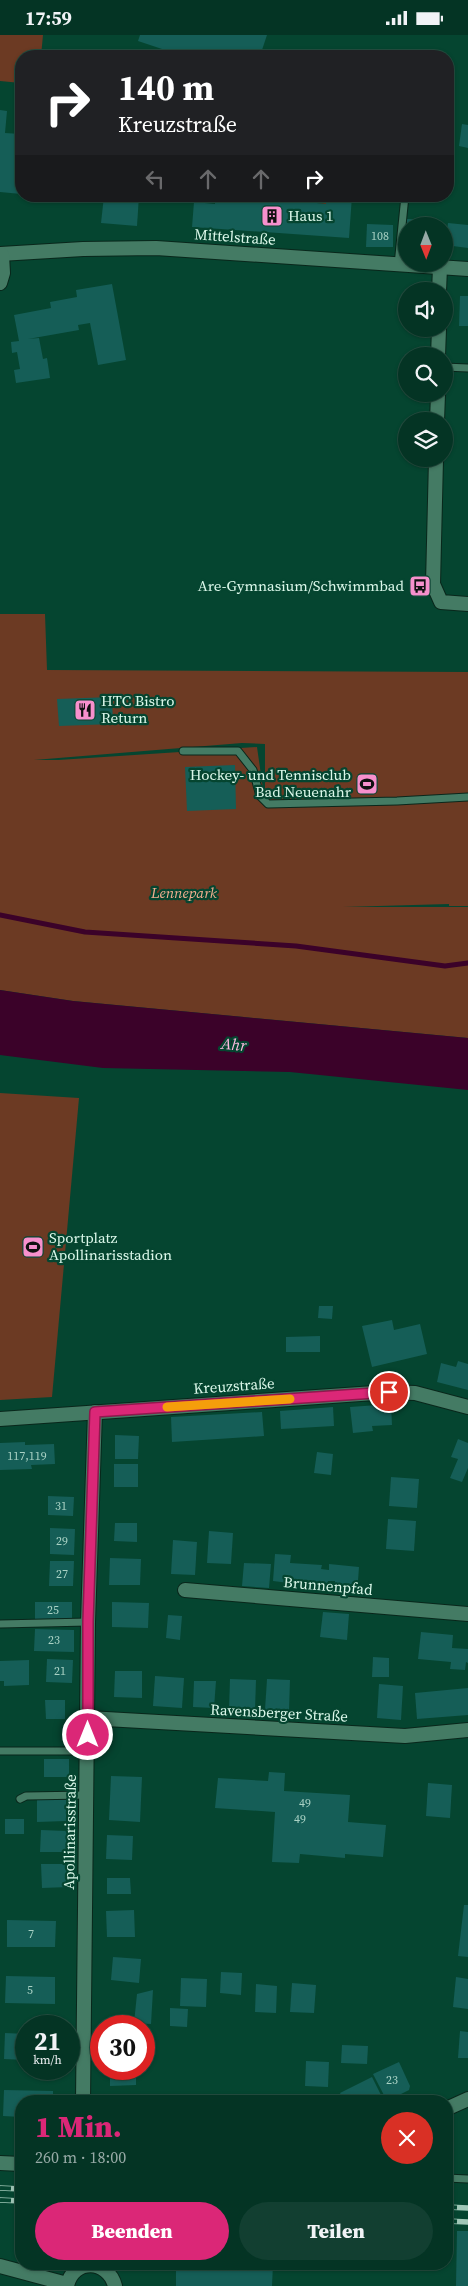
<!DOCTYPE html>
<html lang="de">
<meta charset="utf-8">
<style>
:root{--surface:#043424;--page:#123f31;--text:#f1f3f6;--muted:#97aaa6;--line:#254f41;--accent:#db2777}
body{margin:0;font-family:"Source Serif 4",serif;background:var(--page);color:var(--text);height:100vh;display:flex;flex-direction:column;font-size:19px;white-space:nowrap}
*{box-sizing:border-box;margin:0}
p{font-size:16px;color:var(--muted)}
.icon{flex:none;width:28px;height:28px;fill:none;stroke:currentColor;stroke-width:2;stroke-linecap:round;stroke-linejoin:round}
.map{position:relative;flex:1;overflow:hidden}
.side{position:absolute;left:15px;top:2060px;width:438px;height:175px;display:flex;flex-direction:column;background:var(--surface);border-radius:20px;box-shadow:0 1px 4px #0004,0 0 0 1px var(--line)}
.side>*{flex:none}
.top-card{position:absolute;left:15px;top:15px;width:439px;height:152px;border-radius:20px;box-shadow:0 1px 4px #0004,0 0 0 1px var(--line);background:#202124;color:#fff;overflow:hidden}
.needle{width:32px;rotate:179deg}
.fabs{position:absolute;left:398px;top:182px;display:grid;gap:10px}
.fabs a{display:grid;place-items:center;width:55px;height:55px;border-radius:50%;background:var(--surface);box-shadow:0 1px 4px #0004,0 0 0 1px var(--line);font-size:25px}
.speed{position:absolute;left:15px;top:1980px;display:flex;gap:10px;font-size:25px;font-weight:700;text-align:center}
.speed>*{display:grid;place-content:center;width:65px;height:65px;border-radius:50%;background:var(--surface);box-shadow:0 1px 4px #0004,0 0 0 1px var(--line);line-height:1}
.speed small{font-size:12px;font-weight:400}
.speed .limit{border:8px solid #d22;background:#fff;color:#111}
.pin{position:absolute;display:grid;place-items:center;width:42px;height:42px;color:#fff;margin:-21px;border:2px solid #fff;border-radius:50%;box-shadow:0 1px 5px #0007}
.me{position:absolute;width:55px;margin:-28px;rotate:0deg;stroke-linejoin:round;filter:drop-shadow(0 0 4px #0008)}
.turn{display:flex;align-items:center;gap:18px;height:105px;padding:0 20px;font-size:22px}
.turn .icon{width:65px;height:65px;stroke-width:2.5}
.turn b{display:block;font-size:35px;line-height:42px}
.lanes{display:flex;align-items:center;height:48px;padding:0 20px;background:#0003;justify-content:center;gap:25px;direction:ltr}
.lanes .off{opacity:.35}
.round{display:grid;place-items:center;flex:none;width:52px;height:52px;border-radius:26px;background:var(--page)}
.overview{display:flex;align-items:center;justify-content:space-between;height:85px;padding:0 20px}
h1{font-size:30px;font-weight:800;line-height:38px;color:var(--accent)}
.button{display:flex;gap:10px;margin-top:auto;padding:10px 20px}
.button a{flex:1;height:58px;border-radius:30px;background:var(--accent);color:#fff;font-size:20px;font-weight:800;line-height:58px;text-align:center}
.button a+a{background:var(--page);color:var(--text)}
.status{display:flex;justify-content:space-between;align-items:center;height:35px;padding:0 25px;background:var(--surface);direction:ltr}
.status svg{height:14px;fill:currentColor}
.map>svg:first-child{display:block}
.green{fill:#6c3a23;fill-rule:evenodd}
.water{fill:#3b0229}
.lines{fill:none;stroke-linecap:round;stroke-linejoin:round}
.stream{stroke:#3b0229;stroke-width:5}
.building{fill:#155e57}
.service-casing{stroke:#09271b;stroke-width:9}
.minor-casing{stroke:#09271b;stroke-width:16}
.secondary-casing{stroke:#09271b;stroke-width:16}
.service{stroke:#447b64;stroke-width:7}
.minor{stroke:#447b64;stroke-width:14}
.secondary{stroke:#447b64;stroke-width:14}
.rail-casing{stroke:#a0c7b7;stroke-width:5.5}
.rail{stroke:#054530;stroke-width:4;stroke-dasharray:11;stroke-linecap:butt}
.route-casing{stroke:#8e194d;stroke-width:12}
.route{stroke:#db2777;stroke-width:9}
.slow{stroke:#f59e0b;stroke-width:9}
.labels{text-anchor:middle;stroke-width:4.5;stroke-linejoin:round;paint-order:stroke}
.number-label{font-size:12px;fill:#aad2c5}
.poi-label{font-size:15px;fill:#dbf8ea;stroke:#054530;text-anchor:start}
.street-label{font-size:15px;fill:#dbf8ea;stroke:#054530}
.park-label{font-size:15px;font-style:italic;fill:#f3ae90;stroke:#054530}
.water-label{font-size:16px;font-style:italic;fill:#ffbbe1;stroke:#054530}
</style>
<div class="status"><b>17:59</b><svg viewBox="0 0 49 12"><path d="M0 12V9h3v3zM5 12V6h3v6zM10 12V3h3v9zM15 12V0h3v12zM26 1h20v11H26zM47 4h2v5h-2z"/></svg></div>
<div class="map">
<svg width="468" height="2251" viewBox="0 0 468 2251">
<rect width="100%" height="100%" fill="#054530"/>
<g class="green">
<polygon points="0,0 43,0 41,21 21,21 21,48 0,46"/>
<polygon points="248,161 326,161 326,169"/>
<path d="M 0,579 L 45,579 L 47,635 L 468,637 L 468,871 L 449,871 L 449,869 L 343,872 L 468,872 L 468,1003 L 73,966 L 0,955 ZM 242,708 L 265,709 L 265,768 L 257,712 L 58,725 L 34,725 Z"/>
<polygon points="0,1058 79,1063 52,1362 0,1365"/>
</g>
<polygon class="water" points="0,955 73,966 468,1003 468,1055 290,1037 103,1033 0,1020"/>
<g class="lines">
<polyline class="stream" points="0,880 85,897 296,911 445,931 468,928"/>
</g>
<g class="building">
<polygon points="140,0 267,0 260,21 183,21 138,6"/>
<polygon points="0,75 7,76 5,98 21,99 21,159 0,157"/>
<polygon points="462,89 468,90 468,113 459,111"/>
<polygon points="104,161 139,161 137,191 101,188"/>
<polygon points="215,161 248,161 326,169 326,161 352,161 349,203 192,192 194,167 215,169"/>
<polygon points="407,184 433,185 433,191 407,191"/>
<polygon points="448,188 468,190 468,213 445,210"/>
<polygon points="367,189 393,190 393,212 366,212"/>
<polygon points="112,249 126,325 98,330 90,288 78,290 79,295 28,304 39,303 43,324 47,323 50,343 16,348 14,335 20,334 17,317 12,318 11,307 19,306 14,280 51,273 50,267 77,262 76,255"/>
<polygon points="460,261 468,261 468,291 459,291"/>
<polygon points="112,662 113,689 59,691 57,664"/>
<polygon points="235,730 236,774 187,776 185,732"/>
<polygon points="319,1271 333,1271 332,1284 318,1283"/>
<polygon points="392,1285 394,1295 420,1289 427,1319 372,1332 362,1291"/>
<polygon points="320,1301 320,1317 286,1317 286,1302"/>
<polygon points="458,1326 468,1329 468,1355 437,1347 441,1328 456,1332"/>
<polygon points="391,1369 392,1390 372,1391 373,1396 353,1398 350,1372"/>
<polygon points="333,1372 334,1391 281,1394 280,1376"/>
<polygon points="262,1377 264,1401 172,1407 171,1382"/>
<polygon points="115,1400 139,1401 138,1424 115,1424"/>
<polygon points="458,1404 468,1408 468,1433 462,1447 450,1443 458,1424 451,1422"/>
<polygon points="25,1407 25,1410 54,1409 55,1429 31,1430 32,1434 0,1435 0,1408"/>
<polygon points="317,1417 333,1419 331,1440 314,1438"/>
<rect x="114" y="1429" width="24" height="23"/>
<polygon points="391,1442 419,1444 417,1473 389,1471"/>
<polygon points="48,1461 74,1462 73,1481 48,1480"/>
<polygon points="388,1484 416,1486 414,1516 386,1514"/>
<polygon points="115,1488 137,1488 137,1507 114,1506"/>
<polygon points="50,1493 75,1494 74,1520 50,1519"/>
<polygon points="209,1496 233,1498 231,1529 207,1528"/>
<polygon points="173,1505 197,1507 195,1540 171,1539"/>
<polygon points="275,1519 291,1520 290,1528 322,1530 321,1534 329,1535 329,1529 359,1532 357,1560 334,1558 335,1546 328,1546 327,1551 320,1550 319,1556 288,1553 289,1548 273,1546"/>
<polygon points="110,1523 141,1524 140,1550 109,1550"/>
<polygon points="50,1526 74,1526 73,1551 49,1551"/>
<polygon points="244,1528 271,1529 269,1553 242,1551"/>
<rect x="35" y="1567" width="37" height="17"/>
<polygon points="112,1567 149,1568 148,1593 112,1592"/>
<polygon points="323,1577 349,1579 347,1605 320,1602"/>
<polygon points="168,1580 182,1581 180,1605 166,1603"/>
<polygon points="35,1594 74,1595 74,1617 34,1616"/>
<polygon points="421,1597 453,1600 452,1613 468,1614 468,1628 466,1627 465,1635 450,1634 451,1627 418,1624"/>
<polygon points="373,1622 389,1623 389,1642 372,1642"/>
<polygon points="47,1624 73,1625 72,1648 46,1647"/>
<polygon points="29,1625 29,1650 4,1651 4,1646 0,1646 0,1626"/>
<polygon points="115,1636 142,1636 142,1663 114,1662"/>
<polygon points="155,1641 184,1643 182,1673 153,1671"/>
<polygon points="230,1644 256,1645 255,1675 229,1674"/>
<polygon points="267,1644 290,1645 289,1676 265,1675"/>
<polygon points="194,1646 216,1646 214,1673 193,1672"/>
<polygon points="379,1649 403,1651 401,1685 377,1683"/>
<polygon points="468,1653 468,1680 417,1684 415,1658"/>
<polygon points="45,1665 65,1665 65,1684 46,1684"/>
<rect x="44" y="1724" width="25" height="18"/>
<polygon points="269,1737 285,1738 284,1756 350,1760 348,1787 386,1790 383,1822 345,1819 345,1823 300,1819 299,1828 272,1827 275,1777 215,1773 218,1743 268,1746"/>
<polygon points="111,1741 142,1742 140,1787 109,1785"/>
<polygon points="428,1748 452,1750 450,1783 426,1781"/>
<polygon points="66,1762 66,1786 37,1787 37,1763"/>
<rect x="5" y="1784" width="19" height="15"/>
<polygon points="41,1795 67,1796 66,1817 40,1817"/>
<polygon points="107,1800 133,1801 132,1825 106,1824"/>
<polygon points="41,1829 68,1829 69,1852 42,1853"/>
<polygon points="107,1843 130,1843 131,1859 107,1859"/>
<polygon points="464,1870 468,1870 468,1922 458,1921"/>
<polygon points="134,1875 135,1902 107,1902 106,1876"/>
<polygon points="7,1885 56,1886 55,1912 7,1912"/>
<polygon points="113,1922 141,1924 139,1948 111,1945"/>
<polygon points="221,1937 242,1938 241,1960 220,1958"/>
<polygon points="6,1941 55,1942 55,1969 5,1968"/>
<polygon points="456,1942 468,1944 468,1974 453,1972"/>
<polygon points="181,1943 207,1944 206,1972 180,1971"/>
<polygon points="292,1948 316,1950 314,1978 290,1977"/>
<polygon points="256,1949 277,1951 276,1978 255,1977"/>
<polygon points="153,1955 151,1989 134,1988 137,1959"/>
<polygon points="170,1973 188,1974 187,1992 170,1991"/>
<polygon points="460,1996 468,1997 468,2023 458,2023"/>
<polygon points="5,1998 26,1999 26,2025 4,2024"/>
<polygon points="342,2010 368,2011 367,2029 341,2028"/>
<polygon points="306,2026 329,2027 328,2052 305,2051"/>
<polygon points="399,2027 410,2051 409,2055 387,2066 373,2039"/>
<polygon points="110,2034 136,2034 136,2050 110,2051"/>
<polygon points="372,2042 384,2066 344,2066 340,2058"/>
<polygon points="4,2055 53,2056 53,2066 21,2066 21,2082 3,2081"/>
<polygon points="180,2061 180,2066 158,2066 158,2062"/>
<polygon points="457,2196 468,2196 468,2251 456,2251"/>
<polygon points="176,2229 273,2229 272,2251 176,2251"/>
</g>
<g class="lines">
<g class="service-casing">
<g id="service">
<polyline points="398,230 405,161"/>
<polyline points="444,332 468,333"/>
<polyline points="183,716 238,716 253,735 260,761 268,769 397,766 468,762"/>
<polyline points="0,1589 88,1587"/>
<polyline points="1,1716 88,1716"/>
<polyline points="20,1764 26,1761 86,1760"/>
<polyline points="446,2143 468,2144"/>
</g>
</g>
<g class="minor-casing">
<g id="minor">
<polyline points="0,219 83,214 156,213 468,234"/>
<polyline points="0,248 3,238 2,220"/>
<polyline points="439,256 440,233"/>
<polyline points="438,321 439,294"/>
<polyline points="437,386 438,359"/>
<polyline points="436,424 433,549 441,567 468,569"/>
<polyline points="0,1384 389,1357 415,1358 468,1372"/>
<polyline points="185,1555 468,1579"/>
<polyline points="88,1683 405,1701 468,1695"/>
<polyline points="83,2066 88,1587 95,1377"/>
<polyline points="446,2074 468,2064"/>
<polyline points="0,2128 21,2129"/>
</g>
</g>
<g class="secondary-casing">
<g id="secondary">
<polyline points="0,2231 67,2249"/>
<path d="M 67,2251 C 73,2223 108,2224 115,2251"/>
</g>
</g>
<use href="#service" class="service"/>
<use href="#minor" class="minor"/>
<use href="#secondary" class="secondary"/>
<g class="rail-casing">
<g id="rail">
<polyline points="0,2153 21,2154"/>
<polyline points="0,2165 21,2166"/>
<polyline points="446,2172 468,2173"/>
<polyline points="446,2186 468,2187"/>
</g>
</g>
<use href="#rail" class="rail"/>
</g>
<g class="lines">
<g class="route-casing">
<polyline id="route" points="88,1700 88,1587 95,1377 389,1357"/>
</g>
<use href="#route" class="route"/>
<polyline class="slow" points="167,1372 290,1364"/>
</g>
<defs>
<g id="building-square" transform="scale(1.125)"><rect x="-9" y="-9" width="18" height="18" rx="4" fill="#f790cd" stroke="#054530"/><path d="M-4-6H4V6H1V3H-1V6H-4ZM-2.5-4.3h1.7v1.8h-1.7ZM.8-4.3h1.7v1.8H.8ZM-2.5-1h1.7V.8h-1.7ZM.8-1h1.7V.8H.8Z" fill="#111"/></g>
<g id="bus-square" transform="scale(1.125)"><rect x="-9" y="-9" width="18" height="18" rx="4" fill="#f790cd" stroke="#054530"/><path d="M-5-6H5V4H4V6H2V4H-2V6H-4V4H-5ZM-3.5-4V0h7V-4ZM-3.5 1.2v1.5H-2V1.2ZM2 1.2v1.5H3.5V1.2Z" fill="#111"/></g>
<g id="restaurant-square" transform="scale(1.125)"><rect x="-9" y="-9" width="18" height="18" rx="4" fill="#f790cd" stroke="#054530"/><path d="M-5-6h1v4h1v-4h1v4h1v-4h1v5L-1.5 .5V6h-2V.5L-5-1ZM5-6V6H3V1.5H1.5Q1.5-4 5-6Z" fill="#111"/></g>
<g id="stadium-square" transform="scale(1.125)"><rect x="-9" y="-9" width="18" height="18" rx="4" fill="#f790cd" stroke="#054530"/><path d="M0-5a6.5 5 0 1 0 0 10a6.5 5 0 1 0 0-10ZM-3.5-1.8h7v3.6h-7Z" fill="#111"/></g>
</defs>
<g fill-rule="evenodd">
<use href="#building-square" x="272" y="181"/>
<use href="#bus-square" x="420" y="551"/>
<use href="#restaurant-square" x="85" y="675"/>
<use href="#stadium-square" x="367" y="749"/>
<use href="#stadium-square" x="33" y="1212"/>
</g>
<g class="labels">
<g class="number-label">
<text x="380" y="205">108</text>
<text x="27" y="1425">117,119</text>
<text x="61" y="1475">31</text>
<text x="62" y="1510">29</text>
<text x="62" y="1543">27</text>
<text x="53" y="1579">25</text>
<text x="54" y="1609">23</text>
<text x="60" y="1640">21</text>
<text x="305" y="1772">49</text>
<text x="300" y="1788">49</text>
<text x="31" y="1903">7</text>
<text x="30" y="1959">5</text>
<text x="392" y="2049">23</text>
</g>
<g class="poi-label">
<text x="288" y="186">Haus 1</text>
<text x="404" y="556" text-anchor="end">Are-Gymnasium/Schwimmbad</text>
<text x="101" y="671">HTC Bistro<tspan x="101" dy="17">Return</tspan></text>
<text x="351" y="745" text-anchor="end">Hockey- und Tennisclub<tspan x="351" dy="17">Bad Neuenahr</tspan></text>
<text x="49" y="1208">Sportplatz<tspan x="49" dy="17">Apollinarisstadion</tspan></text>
</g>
<g class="street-label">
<text transform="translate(235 202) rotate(4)" y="5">Mittelstraße</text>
<text transform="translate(234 1351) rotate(-4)" y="5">Kreuzstraße</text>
<text transform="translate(328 1551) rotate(5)" y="5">Brunnenpfad</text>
<text transform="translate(279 1678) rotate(3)" y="5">Ravensberger Straße</text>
<text transform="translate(70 1797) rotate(-89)" y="5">Apollinarisstraße</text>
</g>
<g class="park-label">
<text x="184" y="863">Lennepark</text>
</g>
<g class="water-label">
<text transform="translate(234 1009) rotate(5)" y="6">Ahr</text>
</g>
</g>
</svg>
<div class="fabs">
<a><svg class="needle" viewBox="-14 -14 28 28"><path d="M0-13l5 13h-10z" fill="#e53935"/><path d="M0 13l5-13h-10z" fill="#97aaa6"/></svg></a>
<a><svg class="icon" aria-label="sound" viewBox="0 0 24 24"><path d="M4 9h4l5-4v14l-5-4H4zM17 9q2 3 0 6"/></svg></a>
<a><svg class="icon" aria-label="search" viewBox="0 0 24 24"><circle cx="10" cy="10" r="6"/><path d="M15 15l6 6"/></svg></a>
<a><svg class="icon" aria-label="layers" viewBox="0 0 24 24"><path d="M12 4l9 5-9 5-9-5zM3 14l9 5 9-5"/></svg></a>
</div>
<div class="speed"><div>21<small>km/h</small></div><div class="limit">30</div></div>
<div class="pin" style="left:389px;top:1357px;background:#d93025"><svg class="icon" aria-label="arrive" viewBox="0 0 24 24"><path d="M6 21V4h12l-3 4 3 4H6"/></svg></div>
<svg class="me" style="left:88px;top:1700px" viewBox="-20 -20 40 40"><circle r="17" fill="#db2777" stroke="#fff" stroke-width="3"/><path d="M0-11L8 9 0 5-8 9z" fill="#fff"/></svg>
<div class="top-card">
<div class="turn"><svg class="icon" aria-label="right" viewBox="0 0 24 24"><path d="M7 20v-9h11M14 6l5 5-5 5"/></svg><div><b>140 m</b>Kreuzstraße</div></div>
<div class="lanes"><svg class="icon off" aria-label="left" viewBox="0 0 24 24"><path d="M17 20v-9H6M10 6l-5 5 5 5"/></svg><svg class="icon off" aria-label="ahead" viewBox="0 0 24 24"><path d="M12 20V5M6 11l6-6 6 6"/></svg><svg class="icon off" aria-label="ahead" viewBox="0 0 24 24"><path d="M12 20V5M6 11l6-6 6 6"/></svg><svg class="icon" aria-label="right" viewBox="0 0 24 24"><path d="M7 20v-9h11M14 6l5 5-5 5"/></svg></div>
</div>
<section class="side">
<div class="overview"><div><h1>1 Min.</h1><p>260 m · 18:00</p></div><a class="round" style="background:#d93025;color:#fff"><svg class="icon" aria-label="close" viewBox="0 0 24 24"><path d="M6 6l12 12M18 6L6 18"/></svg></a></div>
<div class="button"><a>Beenden</a><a>Teilen</a></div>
</section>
</div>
